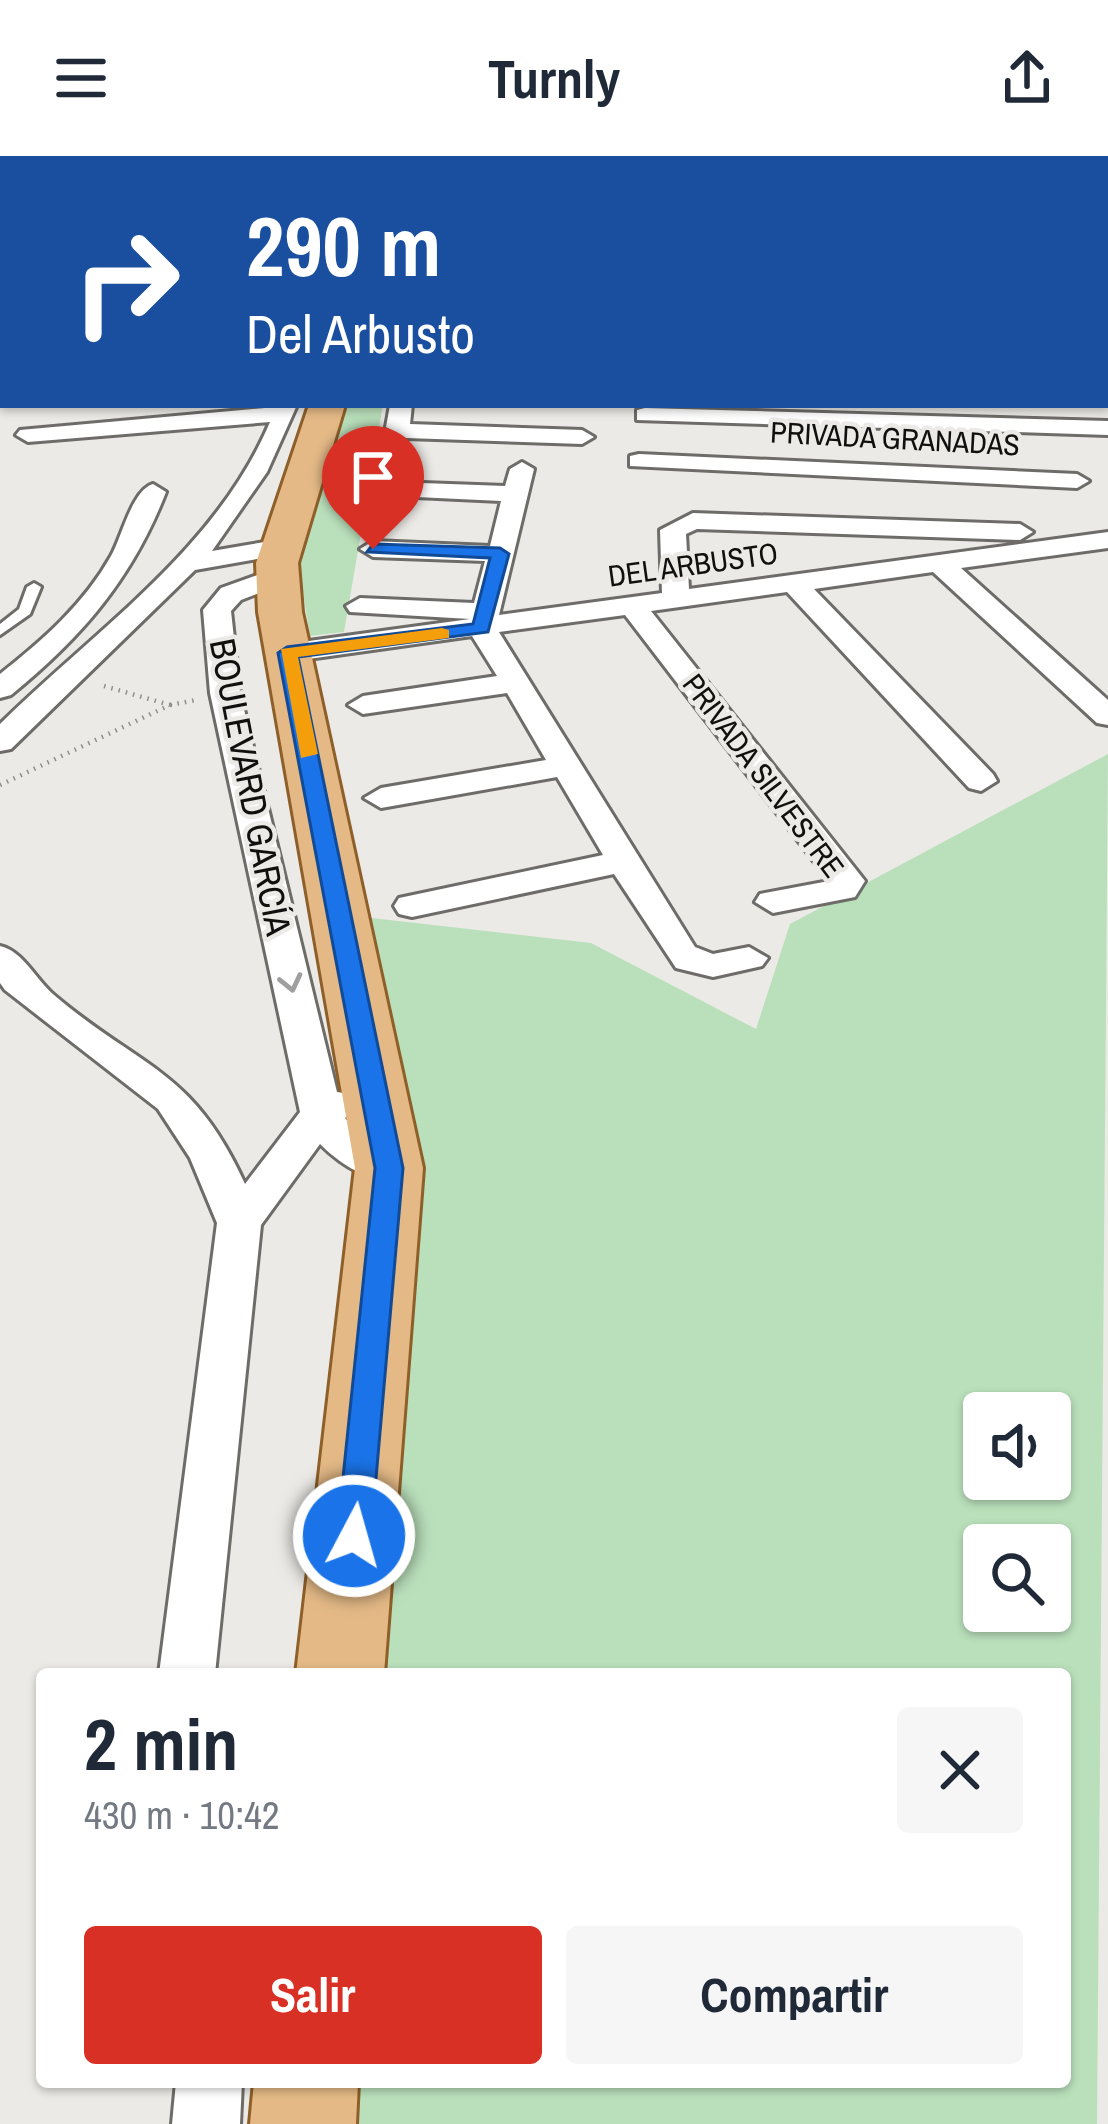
<!DOCTYPE html>
<html lang="es">
<meta charset="utf-8">
<style>
:root{--surface:#fff;--page:#f6f6f7;--text:#1f2937;--muted:#747a83;--accent:#d93025}
body{margin:0;font-family:"Archivo Narrow",sans-serif;background:var(--page);color:var(--text);height:100vh;display:flex;flex-direction:column;font-size:45px;white-space:nowrap}
*{box-sizing:border-box;margin:0}
p{font-size:39px;color:var(--muted)}
.icon{flex:none;width:66px;height:66px;fill:none;stroke:currentColor;stroke-width:2;stroke-linecap:round;stroke-linejoin:round}
.map{position:relative;flex:1;overflow:hidden}
.side{position:absolute;left:36px;top:1512px;width:1035px;height:420px;display:flex;flex-direction:column;background:var(--surface);border-radius:12px;box-shadow:0 3px 9px #0004}
.side>*{flex:none}
.guide{position:absolute;left:0px;top:0px;width:1110px;height:252px;box-shadow:0 3px 9px #0004;background:#1a4fa0;color:#fff;overflow:hidden}
.fabs{position:absolute;left:963px;top:1236px;display:grid;gap:24px}
.fabs a{display:grid;place-items:center;width:108px;height:108px;border-radius:12px;background:var(--surface);box-shadow:0 3px 9px #0004;font-size:60px}
.pin{position:absolute;display:grid;place-items:center;width:102px;height:102px;color:#fff;margin:-123px -51px;border-radius:50% 50% 50% 0;rotate:-45deg;box-shadow:0 0 12px #0007}
.pin .icon{rotate:45deg}
.me{position:absolute;width:132px;margin:-66px;rotate:6deg;stroke-linejoin:round;filter:drop-shadow(0 0 9px #0008)}
.turn{display:flex;align-items:center;gap:42px;height:252px;padding:0 48px;font-size:54px}
.turn .icon{width:156px;height:156px;stroke-width:2.5}
.turn b{display:block;font-size:84px;line-height:102px}
.round{display:grid;place-items:center;flex:none;width:126px;height:126px;border-radius:12px;background:var(--page)}
.head{display:flex;align-items:center;justify-content:space-between;height:204px;padding:0 48px}
h1{font-size:72px;font-weight:700;line-height:90px}
.primary-button{display:flex;gap:24px;margin-top:auto;padding:24px 48px}
.primary-button a{flex:1;height:138px;border-radius:12px;background:var(--accent);color:#fff;font-size:48px;font-weight:700;line-height:138px;text-align:center}
.primary-button a+a{background:var(--page);color:var(--text)}
header{display:flex;justify-content:space-between;align-items:center;height:156px;padding:0 48px;background:var(--surface);font-size:54px;font-weight:700}
.map>svg:first-child{display:block}
.green{fill:#bae0bb;fill-rule:evenodd}
.lines{fill:none;stroke-linecap:round;stroke-linejoin:round}
.service-casing{stroke:#6d6c68;stroke-width:6}
.minor-casing{stroke:#6d6c68;stroke-width:6}
.tertiary-casing{stroke:#6d6c68;stroke-width:6}
.primary-casing{stroke:#8e5f28;stroke-width:6}
.path{stroke:#908f8c;stroke-width:4.5;stroke-dasharray:1.5 6;stroke-linecap:butt}
.service{fill:#fff;fill-rule:evenodd}
.minor{fill:#fff;fill-rule:evenodd}
.tertiary{fill:#fff;fill-rule:evenodd}
.primary{fill:#e4b986;fill-rule:evenodd}
.wall{fill:#cd8578}
.building{fill:#ee9b8b;stroke:#a76c61;stroke-width:3}
.oneway{stroke:#a09f9f}
.route{fill:#1a73e8;stroke:#114b97;stroke-width:3}
.slow{fill:#f59e0b}
.labels{text-anchor:middle;stroke-width:9;stroke-linejoin:round;paint-order:stroke}
.far-street-label{font-size:30px;fill:#11100f;stroke:#ebeae6}
.street-label{font-size:36px;fill:#11100f;stroke:#ebeae6}
</style>
<header><svg class="icon" aria-label="menu" viewBox="0 0 24 24"><path d="M4 6h16M4 12h16M4 18h16"/></svg>Turnly<svg class="icon" aria-label="share" viewBox="0 0 24 24"><path d="M12 15V3M7 8l5-5 5 5M5 13v7h14v-7"/></svg></header>
<div class="map">
<svg width="1108" height="1968" viewBox="0 0 1108 1968">
<rect width="100%" height="100%" fill="#ebeae6"/>
<g class="green">
<polygon points="341,249 383,249 344,476 310,480 298,405 328,316"/>
<path d="M 1108,598 L 1097,1968 L 358,1968 L 360,1926 L 1065,1926 L 1065,1518 L 378,1518 L 363,761 L 591,787 L 756,873 L 790,768 ZM 984,1257 L 1050,1257 L 1050,1323 L 984,1323 ZM 984,1389 L 1050,1389 L 1050,1455 L 984,1455 Z"/>
</g>
<g class="lines">
<g class="service-casing">
<polygon id="service" points="34,427 41,431 30,458 0,479 0,468 19,453 27,431"/>
</g>
<g class="minor-casing">
<g id="minor">
<polygon points="966,0 982,0 983,3 967,3"/>
<rect x="1107" y="55" width="1" height="10"/>
<polygon points="0,108 3,109 3,121 0,120"/>
<rect x="1107" y="138" width="1" height="14"/>
<polygon points="3,147 3,161 0,162 0,148"/>
<polygon points="1107,226 1108,227 1108,242 1107,241"/>
<path d="M 297,249 L 267,316 L 212,395 L 282,383 L 295,391 L 291,397 L 195,414 L 11,593 L 0,595 L 0,568 C 95,474 216,394 270,266 L 28,286 L 16,279 L 20,274 Z"/>
<polygon points="390,249 412,249 410,268 582,274 594,281 582,288 406,282 386,271"/>
<polygon points="645,252 1108,265 1108,279 637,264 637,254"/>
<polygon points="639,298 1077,318 1089,325 1077,332 630,310 630,300"/>
<polygon points="522,306 534,313 499,459 662,437 660,374 693,357 1020,368 1033,376 1020,384 697,373 686,378 689,433 1108,376 1108,392 961,412 1108,544 1108,569 1097,567 933,416 814,433 993,618 997,625 981,635 969,632 787,436 651,455 865,725 855,741 773,757 755,746 760,738 829,725 625,459 499,476 695,791 713,798 749,791 768,802 762,810 713,821 676,812 614,718 412,761 399,758 394,750 399,742 603,699 557,621 381,652 364,642 381,632 546,604 507,537 363,558 348,549 363,540 497,520 472,480 287,506 272,497 287,488 470,463 350,456 346,450 360,442 474,447 485,405 373,401 360,393 373,385 490,390 501,345 395,340 383,333 395,326 505,330 510,313"/>
<path d="M 153,328 L 166,336 C 132,423 82,481 11,539 L 0,542 L 0,518 C 43,484 84,448 111,400 C 122,381 132,334 153,328 Z"/>
<path d="M 277,412 L 291,420 L 287,426 L 241,444 L 231,455 L 240,537 L 337,936 L 357,939 L 363,948 L 345,962 C 363,983 397,990 410,1012 L 404,1022 C 374,1031 341,1009 320,988 L 261,1069 L 215,1518 L 159,1518 L 217,1067 L 190,1002 L 158,953 L 5,834 L 0,827 L 0,790 C 23,795 36,824 54,839 C 141,913 192,912 245,1028 L 300,956 L 210,537 L 203,454 L 221,432 Z"/>
<polygon points="176,1926 242,1926 240,1968 172,1968"/>
</g>
</g>
<g class="tertiary-casing">
<polygon id="tertiary" points="418,0 472,0 416,3"/>
</g>
<g class="primary-casing">
<g id="primary">
<polygon points="249,0 275,0 276,3 250,3"/>
<polygon points="309,249 345,249 298,407 302,456 423,1012 384,1518 296,1518 355,1012 258,456 256,407"/>
<polygon points="254,1926 358,1926 356,1968 250,1968"/>
</g>
</g>
<g class="path">
<polyline points="170,549 196,544"/>
<polyline points="0,629 170,549 104,530"/>
</g>
<use href="#service" class="service"/>
<use href="#minor" class="minor"/>
<use href="#tertiary" class="tertiary"/>
<use href="#primary" class="primary"/>
</g>
<polygon class="wall" points="805,0 941,0 947,3 805,3"/>
<g class="building">
<polygon points="491,0 558,0 561,3 493,3"/>
<polygon points="825,0 941,0 947,3 829,3"/>
</g>
<defs><path id="oneway-chevron" d="M-2-3.5L2.5 0L-2 3.5" fill="none" stroke-width="1.6" stroke-linecap="round" stroke-linejoin="round" transform="scale(3)"/></defs>
<use class="oneway" href="#oneway-chevron" transform="translate(291 827) rotate(77)"/>
<polygon class="route" points="373,388 500,392 509,398 488,476 298,501 403,1012 371,1380 366,1390 342,1390 337,1380 375,1012 278,497 287,491 473,468 490,402 367,396"/>
<polygon class="slow" points="442,472 449,474 449,482 298,501 318,598 301,602 281,493"/>
<g class="labels">
<g class="far-street-label">
<text transform="translate(895 283) rotate(3)" y="10">PRIVADA GRANADAS</text>
<text transform="translate(693 409) rotate(-8)" y="10">DEL ARBUSTO</text>
<text transform="translate(763 620) rotate(53)" y="10">PRIVADA SILVESTRE</text>
</g>
<g class="street-label">
<text transform="translate(251 631) rotate(79)" y="13">BOULEVARD GARCÍA</text>
</g>
</g>
</svg>
<div class="fabs">
<a><svg class="icon" aria-label="sound" viewBox="0 0 24 24"><path d="M4 9h4l5-4v14l-5-4H4zM17 9q2 3 0 6"/></svg></a>
<a><svg class="icon" aria-label="search" viewBox="0 0 24 24"><circle cx="10" cy="10" r="6"/><path d="M15 15l6 6"/></svg></a>
</div>
<div class="pin" style="left:373px;top:393px;background:#d93025"><svg class="icon" aria-label="arrive" viewBox="0 0 24 24"><path d="M6 21V4h12l-3 4 3 4H6"/></svg></div>
<svg class="me" style="left:354px;top:1380px" viewBox="-20 -20 40 40"><circle r="17" fill="#1a73e8" stroke="#fff" stroke-width="3"/><path d="M0-11L8 9 0 5-8 9z" fill="#fff"/></svg>
<div class="guide">
<div class="turn"><svg class="icon" aria-label="right" viewBox="0 0 24 24"><path d="M7 20v-9h11M14 6l5 5-5 5"/></svg><div><b>290 m</b>Del Arbusto</div></div>
</div>
<section class="side">
<div class="head"><div><h1>2 min</h1><p>430 m · 10:42</p></div><a class="round"><svg class="icon" aria-label="close" viewBox="0 0 24 24"><path d="M6 6l12 12M18 6L6 18"/></svg></a></div>
<div class="primary-button"><a>Salir</a><a>Compartir</a></div>
</section>
</div>
